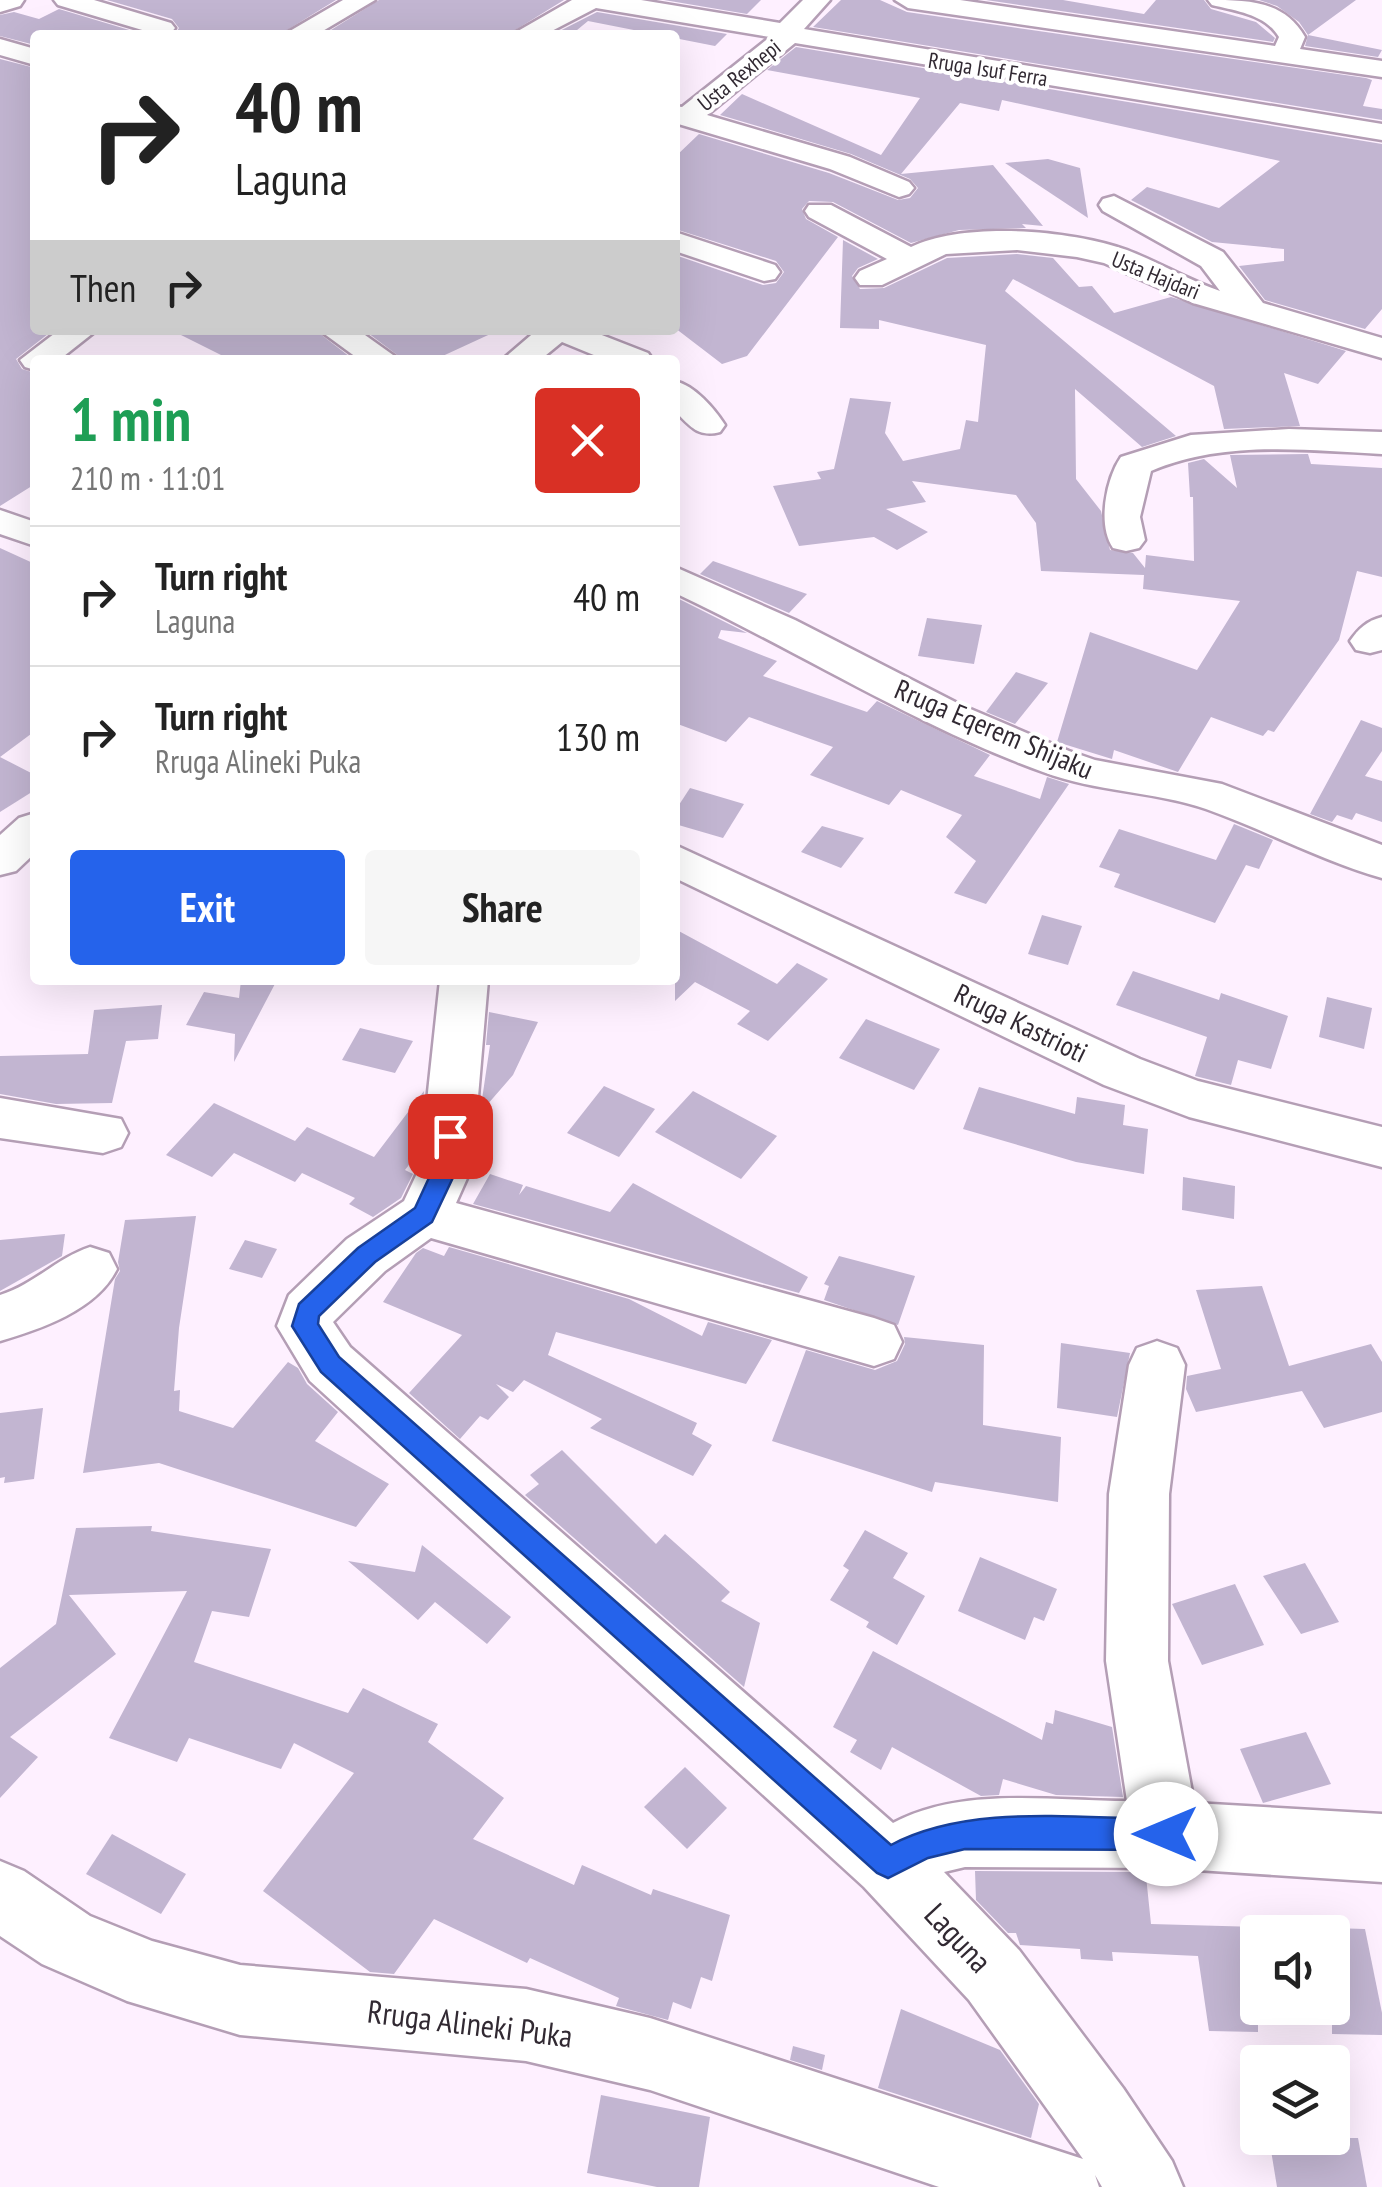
<!DOCTYPE html>
<meta charset="utf-8">
<style>
:root{--surface:#fff;--page:#f6f6f6;--text:#222;--muted:#767676;--line:#e0e0e0;--accent:#2563eb}
body{margin:0;font-family:"PT Sans Narrow",sans-serif;background:var(--page);color:var(--text);height:100vh;display:flex;flex-direction:column;font-size:38px;white-space:nowrap}
*{box-sizing:border-box;margin:0}
p{font-size:32px;color:var(--muted)}
.icon{flex:none;width:55px;height:55px;fill:none;stroke:currentColor;stroke-width:2;stroke-linecap:round;stroke-linejoin:round}
.map{position:relative;flex:1;overflow:hidden}
.drawer{position:absolute;left:30px;top:355px;width:650px;height:630px;display:flex;flex-direction:column;background:var(--surface);border-radius:10px;box-shadow:0 10px 40px #0002}
.drawer>*{flex:none}
.banner{position:absolute;left:30px;top:30px;width:650px;height:305px;border-radius:10px;box-shadow:0 10px 40px #0002;background:#fff;color:var(--text);overflow:hidden}
.fabs{position:absolute;left:1240px;top:1915px;display:grid;gap:20px}
.fabs a{display:grid;place-items:center;width:110px;height:110px;border-radius:10px;background:var(--surface);box-shadow:0 10px 40px #0002;font-size:50px}
.pin{position:absolute;display:grid;place-items:center;width:85px;height:85px;color:#fff;margin:-42px;border-radius:20px;box-shadow:0 5px 15px #0006}
.me{position:absolute;width:110px;margin:-55px;rotate:270deg;stroke-linejoin:round;filter:drop-shadow(0 0 8px #0008)}
.turn{display:flex;align-items:center;gap:35px;height:210px;padding:0 40px;font-size:45px}
.turn .icon{width:130px;height:130px;stroke-width:2.5}
.turn b{display:block;font-size:70px;line-height:85px}
.then{display:flex;align-items:center;height:95px;padding:0 40px;background:#0003;gap:20px;font-size:38px}
.round{display:grid;place-items:center;flex:none;width:105px;height:105px;border-radius:10px;background:var(--page)}
.head{display:flex;align-items:center;justify-content:space-between;height:170px;padding:0 40px}
h1{font-size:60px;font-weight:600;line-height:75px;color:#1e9e55}
.cta{display:flex;gap:20px;margin-top:auto;padding:20px 40px}
.cta a{flex:1;height:115px;border-radius:10px;background:var(--accent);color:#fff;font-size:40px;font-weight:600;line-height:115px;text-align:center}
.cta a+a{background:var(--page);color:var(--text)}
ul{padding:0;list-style:none}
li{display:flex;align-items:center;gap:30px;height:140px;padding:0 40px;border-top:2px solid var(--line)}
li div{flex:1}
li b{display:block;font-size:38px}
li em{font-style:normal}
.map>svg:first-child{display:block}
.building{fill:#c2b5d1}
.lines{fill:none;stroke-linecap:round;stroke-linejoin:round}
.minor-casing{stroke:#b49eb5;stroke-width:5}
.major-casing{stroke:#b49eb5;stroke-width:5}
.minor{fill:#fff;fill-rule:evenodd}
.major{fill:#fff;fill-rule:evenodd}
.route{fill:#2563eb;stroke:#184099;stroke-width:2.5}
.labels{text-anchor:middle;stroke-width:8;stroke-linejoin:round;paint-order:stroke}
.far-street-label{font-size:22px;fill:#312932;stroke:#fff}
.street-label{font-size:28px;fill:#312932;stroke:#fff}
.near-street-label{font-size:32px;fill:#312932;stroke:#fff}
</style>
<div class="map">
<svg width="1382" height="2187" viewBox="0 0 1382 2187">
<rect width="100%" height="100%" fill="#fef0ff"/>
<g class="building">
<polygon points="107,0 336,0 279,35 174,35 179,28 172,19"/>
<polygon points="379,0 564,0 507,35 323,35"/>
<polygon points="664,0 761,0 747,14"/>
<polygon points="841,0 880,0 907,12 1366,78 1372,80 1363,106 1382,109 1382,120 813,27"/>
<polygon points="986,0 1063,0 1144,14 1156,0 1204,0 1211,9 1256,22 1275,38 1273,42"/>
<polygon points="1259,0 1356,0 1308,35 1382,50 1378,57 1305,46 1308,35 1299,22 1277,6"/>
<polygon points="59,9 146,35 35,35 35,45 0,36 0,15 14,12 39,19"/>
<polygon points="597,12 727,34 715,46 588,21 571,35 552,35"/>
<polygon points="796,47 1382,144 1382,309 1365,329 1265,300 1239,266 1284,261 1284,249 1212,242 1131,200 1147,187 1219,208 1280,161 1002,100 999,111 960,103 901,174 993,165 1043,226 1022,224 1026,228 959,230 911,243 833,202 809,201 802,209 806,219 838,237 747,356 722,364 675,328 675,255 763,285 776,283 784,272 776,261 675,229 675,157 699,134 829,173 898,200 910,198 918,188 910,179 851,154 720,115 742,94 881,155 920,98 767,70"/>
<polygon points="0,59 35,68 35,330 53,330 16,359 22,369 35,373 35,484 0,506"/>
<polygon points="1048,159 1080,168 1088,218 1005,163"/>
<polygon points="843,240 878,259 858,268 852,276 860,289 884,288 947,258 1017,254 1053,258 1079,287 1092,286 1114,313 1171,297 1346,351 1318,384 1284,373 1300,426 1224,429 1214,386 1013,279 1005,291 1176,436 1142,447 1075,389 1076,479 1101,511 1110,550 1133,553 1145,568 1146,555 1194,561 1193,497 1190,497 1188,463 1204,459 1237,488 1230,455 1308,454 1311,464 1382,468 1382,577 1357,571 1339,640 1274,732 1268,730 1263,736 1211,717 1178,772 1114,750 1112,759 1057,742 1090,632 1197,670 1240,601 1143,589 1144,575 1041,571 1036,523 1016,495 912,481 926,502 886,509 928,532 897,550 874,537 799,546 773,486 821,479 817,472 834,469 850,398 891,402 885,433 903,461 960,449 966,420 978,422 986,345 879,320 879,329 840,328"/>
<polygon points="171,330 315,330 354,360 231,360"/>
<polygon points="364,330 499,330 434,360 404,360"/>
<polygon points="0,548 35,564 35,731 0,757"/>
<polygon points="713,561 807,594 789,613 700,574"/>
<polygon points="675,597 747,633 721,630 718,638 777,661 763,676 867,712 877,701 990,755 974,776 1040,799 1047,777 1069,784 986,904 954,893 976,861 946,837 962,815 901,790 889,805 810,775 833,747 749,717 726,742 675,723"/>
<polygon points="927,618 982,625 974,664 918,656"/>
<polygon points="1016,672 1048,683 1015,724 986,712"/>
<polygon points="1361,720 1382,728 1382,751 1365,776 1382,781 1382,822 1356,813 1352,820 1337,815 1332,822 1310,814"/>
<polygon points="0,757 35,775 35,790 0,812"/>
<polygon points="690,788 744,804 723,838 675,824 675,811"/>
<polygon points="1234,824 1273,840 1259,869 1246,865 1215,923 1114,887 1120,874 1099,867 1119,829 1216,860"/>
<polygon points="822,826 864,838 841,868 801,852"/>
<polygon points="1042,915 1082,926 1068,965 1028,954"/>
<polygon points="675,929 777,984 797,963 828,979 768,1041 737,1024 750,1011 695,982 675,1001"/>
<polygon points="1133,971 1219,1000 1221,993 1288,1016 1271,1069 1238,1060 1231,1085 1195,1076 1207,1037 1116,1005"/>
<polygon points="241,980 277,980 234,1062 235,1034 186,1025 204,992 239,998"/>
<polygon points="1327,997 1372,1008 1364,1049 1319,1037"/>
<polygon points="162,1005 158,1039 126,1041 112,1103 56,1104 0,1094 0,1056 88,1054 94,1010"/>
<polygon points="489,1012 538,1022 513,1075 480,1113 490,1045 486,1045"/>
<polygon points="866,1019 940,1049 914,1090 839,1058"/>
<polygon points="360,1028 413,1041 395,1073 342,1060"/>
<polygon points="604,1086 655,1109 619,1157 567,1133"/>
<polygon points="979,1087 1075,1114 1077,1097 1125,1105 1123,1125 1148,1129 1144,1174 1076,1162 963,1129"/>
<polygon points="424,1091 418,1153 405,1170 413,1174 401,1198 373,1217 349,1204 355,1198 302,1173 295,1182 234,1153 212,1177 166,1155 214,1103 295,1141 307,1127 374,1157"/>
<polygon points="693,1091 777,1136 741,1179 655,1132"/>
<polygon points="490,1174 523,1185 519,1195 526,1186 610,1212 633,1183 808,1277 799,1293 473,1204"/>
<polygon points="1183,1177 1235,1186 1234,1219 1182,1210"/>
<polygon points="196,1216 179,1328 174,1391 180,1390 179,1411 233,1428 288,1362 298,1368 307,1384 338,1412 315,1441 389,1484 356,1527 159,1463 83,1473 115,1279 120,1271 118,1262 125,1220"/>
<polygon points="65,1234 62,1256 0,1291 0,1240"/>
<polygon points="245,1240 277,1249 262,1278 229,1269"/>
<polygon points="449,1247 629,1299 702,1336 708,1322 772,1340 746,1384 556,1332 548,1355 697,1423 692,1434 712,1445 693,1476 590,1428 602,1419 524,1380 513,1392 496,1384 509,1397 488,1420 480,1416 460,1439 409,1393 462,1335 383,1302 416,1253 423,1248 444,1256"/>
<polygon points="839,1256 915,1276 898,1325 824,1300 829,1286 824,1284"/>
<polygon points="1262,1286 1289,1366 1371,1344 1382,1362 1382,1412 1324,1428 1302,1391 1196,1412 1186,1389 1187,1376 1221,1369 1196,1290"/>
<polygon points="904,1337 984,1345 983,1425 1061,1437 1058,1502 935,1482 932,1492 772,1441 806,1350 875,1370 897,1361 905,1344"/>
<polygon points="1061,1343 1130,1353 1117,1417 1057,1408"/>
<polygon points="43,1408 34,1479 4,1483 5,1477 0,1478 0,1413"/>
<polygon points="562,1450 656,1544 665,1534 730,1592 721,1601 760,1623 744,1687 525,1495 539,1484 530,1475"/>
<polygon points="152,1526 151,1531 271,1549 249,1617 212,1611 194,1662 348,1713 363,1688 438,1724 428,1742 504,1798 473,1839 574,1885 582,1865 651,1895 653,1889 730,1915 712,1981 701,1977 691,2009 673,2002 668,2020 616,2006 619,1998 530,1958 527,1963 434,1919 394,1974 370,1972 263,1891 354,1773 294,1743 281,1769 189,1738 177,1762 109,1738 187,1591 69,1595 116,1654 10,1737 38,1757 0,1798 0,1668 56,1624 76,1528"/>
<polygon points="865,1530 908,1553 893,1578 925,1596 897,1645 866,1627 869,1622 830,1600 849,1570 843,1566"/>
<polygon points="422,1545 511,1617 487,1644 435,1602 418,1620 348,1561 415,1572"/>
<polygon points="980,1557 1057,1589 1044,1621 1034,1617 1025,1640 958,1611"/>
<polygon points="1305,1563 1339,1622 1301,1634 1263,1576"/>
<polygon points="1235,1584 1264,1645 1202,1665 1172,1604"/>
<polygon points="873,1651 1042,1740 1046,1722 1053,1724 1055,1710 1112,1727 1123,1797 1056,1795 1003,1779 999,1795 981,1796 892,1747 881,1770 850,1752 857,1740 833,1727"/>
<polygon points="1306,1732 1331,1784 1263,1803 1240,1749"/>
<polygon points="685,1767 727,1808 687,1849 644,1807"/>
<polygon points="112,1834 186,1874 161,1914 86,1874"/>
<polygon points="975,1871 1136,1872 1136,1875 1146,1876 1151,1924 1258,1927 1258,2032 1209,2031 1198,1956 1112,1952 1113,1961 1081,1959 1080,1949 1020,1945 1016,1933 1008,1933 976,1900"/>
<polygon points="1332,1928 1365,1929 1382,2013 1382,2035 1332,2034"/>
<polygon points="901,2009 1000,2050 1039,2104 1031,2138 878,2088"/>
<polygon points="793,2046 825,2055 822,2070 790,2060"/>
<polygon points="601,2095 710,2117 699,2187 657,2187 587,2173"/>
<polygon points="1269,2138 1358,2138 1367,2187 1277,2187"/>
</g>
<g class="lines">
<g class="minor-casing">
<g id="minor">
<polygon points="54,0 94,0 171,23 175,28 171,33 159,35 58,5"/>
<polygon points="343,0 375,0 316,35 283,35"/>
<polygon points="572,0 641,0 780,23 803,0 830,0 804,29 1382,124 1382,140 795,43 707,115 850,157 909,182 914,188 909,194 899,197 830,169 675,123 675,106 682,107 770,37 596,8 544,35 511,35"/>
<path d="M 895,0 L 960,0 L 1275,46 L 1279,37 C 1265,14 1236,11 1212,5 L 1208,0 C 1247,0 1284,0 1305,37 L 1300,49 L 1382,61 L 1382,77 L 908,8 Z"/>
<polygon points="0,39 35,49 35,65 0,55"/>
<path d="M 1114,196 L 1223,252 L 1263,303 L 1382,338 L 1382,358 L 1193,303 L 1104,263 L 1077,257 L 1017,250 L 946,254 L 882,285 L 860,285 L 855,278 L 860,271 L 887,259 L 809,217 L 805,211 L 809,205 L 831,205 L 911,247 C 965,221 1071,230 1127,250 C 1158,262 1188,280 1220,291 L 1201,266 L 1103,211 L 1099,205 L 1103,199 Z"/>
<polygon points="675,232 775,265 780,272 775,279 764,281 675,251"/>
<polygon points="59,330 97,330 59,360 35,360 35,370 25,367 20,360"/>
<polygon points="319,330 358,330 400,360 360,360"/>
<polygon points="537,330 589,330 648,353 653,360 606,360 562,342 540,360 502,360"/>
<path d="M 675,381 C 695,386 714,408 725,425 L 720,432 C 698,438 690,426 675,411 Z"/>
<path d="M 1289,429 L 1382,432 L 1382,454 C 1305,450 1223,440 1151,471 L 1140,517 L 1145,540 L 1139,548 L 1126,551 L 1113,548 C 1097,525 1106,479 1121,457 L 1191,435 Z"/>
<polygon points="0,510 35,522 35,546 0,534"/>
<path d="M 675,567 L 795,620 L 961,705 L 1069,751 L 1095,760 L 1222,784 L 1382,845 L 1382,878 C 1322,861 1265,830 1206,809 C 1153,791 1096,792 1043,772 C 916,726 798,651 675,593 Z"/>
<path d="M 1382,617 L 1382,650 L 1370,653 L 1356,650 L 1350,641 C 1359,628 1367,621 1382,617 Z"/>
<polygon points="35,813 35,853 16,871 0,875 0,835 19,818"/>
<polygon points="675,845 1140,1059 1198,1081 1382,1127 1382,1167 1189,1117 1104,1085 675,878"/>
<path d="M 440,980 L 488,980 L 472,1167 L 456,1203 L 874,1318 L 894,1325 L 902,1342 L 894,1359 L 874,1366 L 431,1238 L 385,1271 L 333,1322 L 350,1347 L 893,1823 C 962,1786 1053,1801 1127,1801 L 1106,1661 L 1109,1494 L 1129,1365 L 1137,1348 L 1157,1341 L 1177,1348 L 1185,1365 L 1169,1494 L 1168,1661 L 1194,1803 L 1382,1814 L 1382,1882 L 1166,1868 L 965,1867 L 944,1872 L 1019,1950 L 1123,2088 L 1172,2161 L 1183,2187 L 1102,2187 L 1095,2175 L 1099,2187 L 939,2187 L 650,2090 L 526,2061 L 240,2035 L 127,2001 L 42,1964 L 0,1936 L 0,1861 L 24,1871 L 90,1916 L 152,1941 L 240,1965 L 526,1989 L 650,2018 L 1083,2159 L 969,2000 L 864,1887 L 310,1381 L 277,1326 L 289,1295 L 347,1239 L 404,1201 L 420,1167 Z"/>
<polygon points="0,1098 121,1119 128,1133 121,1147 103,1153 0,1138"/>
<path d="M 90,1247 L 109,1253 L 117,1269 C 97,1310 41,1329 0,1341 L 0,1295 C 33,1285 57,1258 90,1247 Z"/>
</g>
</g>
<g class="major-casing">
<polygon id="major" points="0,0 24,0 20,6 0,12"/>
</g>
<use href="#minor" class="minor"/>
<use href="#major" class="major"/>
</g>
<path class="route" d="M 450,1126 L 462,1136 L 458,1167 L 432,1222 L 375,1262 L 319,1316 L 318,1324 L 339,1357 L 891,1845 C 970,1803 1078,1819 1166,1819 L 1177,1824 L 1181,1834 L 1177,1845 L 1166,1850 L 965,1849 L 928,1858 L 888,1878 L 877,1873 L 321,1372 L 292,1326 L 299,1304 L 358,1248 L 415,1208 L 434,1167 L 439,1136 Z"/>
<g class="labels">
<g class="far-street-label">
<text transform="translate(988 69) rotate(9)" y="8">Rruga Isuf Ferra</text>
<text transform="translate(739 75) rotate(-39)" y="8">Usta Rexhepi</text>
<text transform="translate(1156 275) rotate(22)" y="8">Usta Hajdari</text>
</g>
<g class="street-label">
<text transform="translate(994 729) rotate(23)" y="10">Rruga Eqerem Shijaku</text>
<text transform="translate(1021 1023) rotate(26)" y="10">Rruga Kastrioti</text>
</g>
<g class="near-street-label">
<text transform="translate(958 1938) rotate(47)" y="11">Laguna</text>
<text transform="translate(470 2024) rotate(7)" y="11">Rruga Alineki Puka</text>
</g>
</g>
</svg>
<div class="fabs">
<a><svg class="icon" aria-label="sound" viewBox="0 0 24 24"><path d="M4 9h4l5-4v14l-5-4H4zM17 9q2 3 0 6"/></svg></a>
<a><svg class="icon" aria-label="layers" viewBox="0 0 24 24"><path d="M12 4l9 5-9 5-9-5zM3 14l9 5 9-5"/></svg></a>
</div>
<div class="pin" style="left:450px;top:1136px;background:#d93025"><svg class="icon" aria-label="arrive" viewBox="0 0 24 24"><path d="M6 21V4h12l-3 4 3 4H6"/></svg></div>
<svg class="me" style="left:1166px;top:1834px" viewBox="-20 -20 40 40"><circle r="19" fill="#fff"/><path d="M0-13L10 11 0 6-10 11z" fill="#2563eb"/></svg>
<div class="banner">
<div class="turn"><svg class="icon" aria-label="right" viewBox="0 0 24 24"><path d="M7 20v-9h11M14 6l5 5-5 5"/></svg><div><b>40 m</b>Laguna</div></div>
<div class="then">Then<svg class="icon" aria-label="right" viewBox="0 0 24 24"><path d="M7 20v-9h11M14 6l5 5-5 5"/></svg></div>
</div>
<section class="drawer">
<div class="head"><div><h1>1 min</h1><p>210 m · 11:01</p></div><a class="round" style="background:#d93025;color:#fff"><svg class="icon" aria-label="close" viewBox="0 0 24 24"><path d="M6 6l12 12M18 6L6 18"/></svg></a></div>
<ul>
<li><svg class="icon" aria-label="right" viewBox="0 0 24 24"><path d="M7 20v-9h11M14 6l5 5-5 5"/></svg><div><b>Turn right</b><p>Laguna</p></div><em>40 m</em></li>
<li><svg class="icon" aria-label="right" viewBox="0 0 24 24"><path d="M7 20v-9h11M14 6l5 5-5 5"/></svg><div><b>Turn right</b><p>Rruga Alineki Puka</p></div><em>130 m</em></li>
</ul>
<div class="cta"><a>Exit</a><a>Share</a></div>
</section>
</div>
